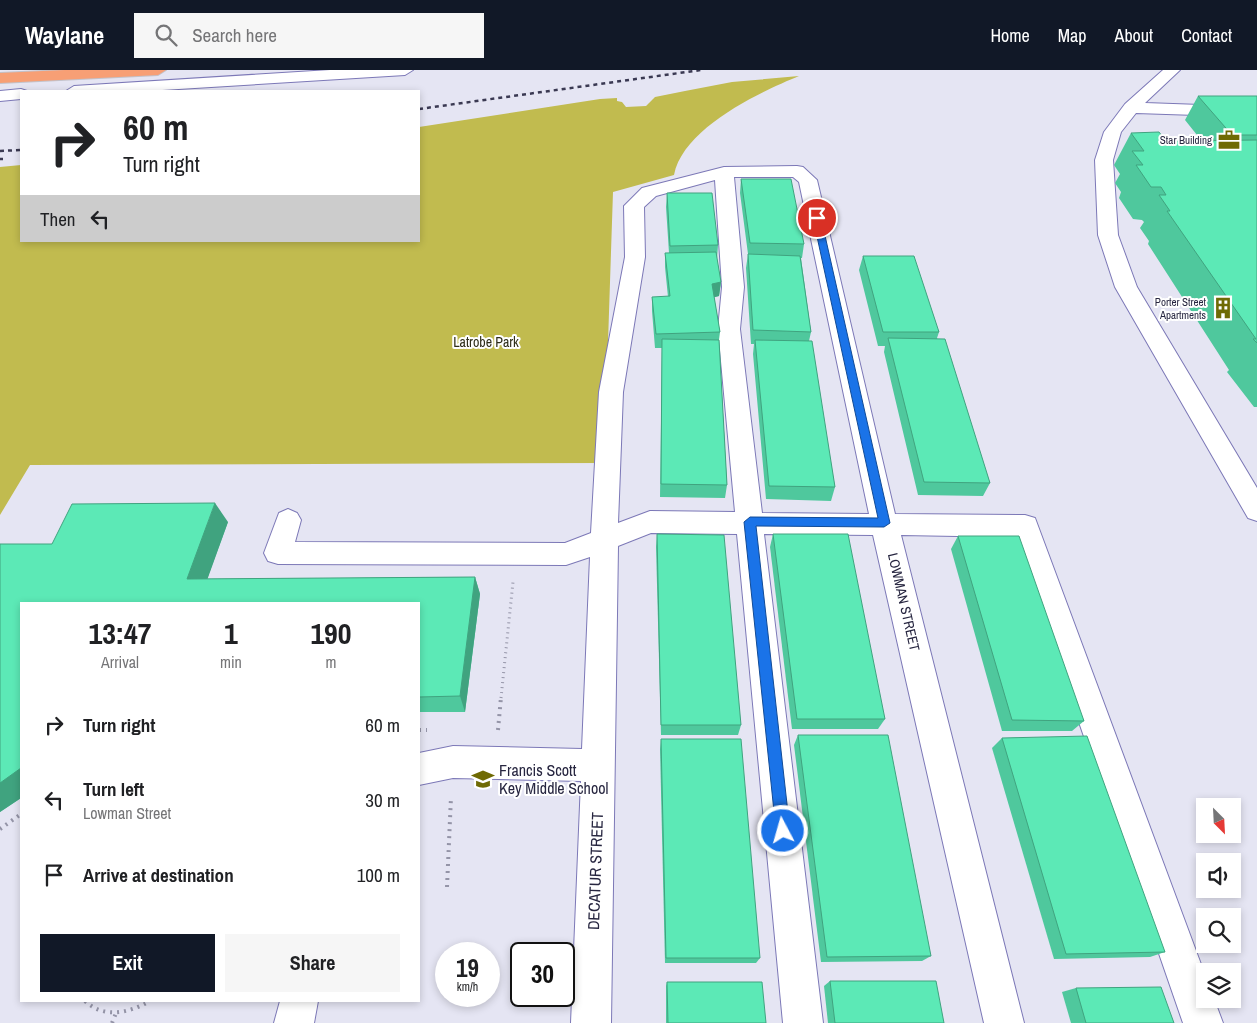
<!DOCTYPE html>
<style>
:root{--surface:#fff;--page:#f6f6f6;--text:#202124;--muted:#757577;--accent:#111827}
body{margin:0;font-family:"Archivo Narrow",sans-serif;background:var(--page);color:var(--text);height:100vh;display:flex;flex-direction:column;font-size:19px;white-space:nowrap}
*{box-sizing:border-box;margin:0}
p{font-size:16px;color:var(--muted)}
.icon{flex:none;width:28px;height:28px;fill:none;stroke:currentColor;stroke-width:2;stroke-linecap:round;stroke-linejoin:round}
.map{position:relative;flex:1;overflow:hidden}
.details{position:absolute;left:20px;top:532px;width:400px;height:400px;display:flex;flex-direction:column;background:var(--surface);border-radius:0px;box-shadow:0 2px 8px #0003}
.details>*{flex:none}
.banner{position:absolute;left:20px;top:20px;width:400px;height:152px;border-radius:0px;box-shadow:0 2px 8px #0003;background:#fff;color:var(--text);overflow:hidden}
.needle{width:32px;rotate:156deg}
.controls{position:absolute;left:1196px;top:728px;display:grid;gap:10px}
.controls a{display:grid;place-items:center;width:45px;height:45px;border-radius:0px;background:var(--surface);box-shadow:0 2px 8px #0003;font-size:25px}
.speed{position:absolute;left:435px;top:872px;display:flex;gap:10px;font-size:25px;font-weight:700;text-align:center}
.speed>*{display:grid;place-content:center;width:65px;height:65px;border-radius:50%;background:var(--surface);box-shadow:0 2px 8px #0003;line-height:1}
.speed small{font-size:12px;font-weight:400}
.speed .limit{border:2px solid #111;border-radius:8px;background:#fff;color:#111}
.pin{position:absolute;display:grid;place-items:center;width:42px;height:42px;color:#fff;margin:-21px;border:2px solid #fff;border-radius:50%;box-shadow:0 1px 5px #0007}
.me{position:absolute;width:55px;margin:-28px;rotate:354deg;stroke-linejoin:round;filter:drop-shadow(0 0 4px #0008)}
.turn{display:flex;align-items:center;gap:18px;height:105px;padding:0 20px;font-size:22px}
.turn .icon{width:65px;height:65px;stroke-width:2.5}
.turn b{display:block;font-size:35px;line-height:42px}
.then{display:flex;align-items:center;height:48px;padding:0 20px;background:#0003;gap:10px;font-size:19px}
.eta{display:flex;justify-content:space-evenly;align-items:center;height:85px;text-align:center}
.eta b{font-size:30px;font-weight:700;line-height:35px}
.primary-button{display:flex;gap:10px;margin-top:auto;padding:10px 20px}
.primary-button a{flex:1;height:58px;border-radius:0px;background:var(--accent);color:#fff;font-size:20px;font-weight:700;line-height:58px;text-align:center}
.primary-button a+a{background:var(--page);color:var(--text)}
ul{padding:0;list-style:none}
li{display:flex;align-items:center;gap:15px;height:75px;padding:0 20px}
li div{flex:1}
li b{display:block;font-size:19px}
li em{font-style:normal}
header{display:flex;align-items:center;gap:30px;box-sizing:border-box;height:70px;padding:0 25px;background:var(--accent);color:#fff}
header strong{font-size:24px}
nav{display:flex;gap:28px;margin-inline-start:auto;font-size:18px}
.search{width:350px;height:45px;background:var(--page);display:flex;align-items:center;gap:12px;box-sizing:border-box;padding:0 18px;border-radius:0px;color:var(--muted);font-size:19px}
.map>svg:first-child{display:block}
.green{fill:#c1bb4f}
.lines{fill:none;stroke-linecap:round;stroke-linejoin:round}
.minor-casing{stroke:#7c78b7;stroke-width:2}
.highway-casing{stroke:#c3c2ca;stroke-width:2}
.path-far1{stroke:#9494a7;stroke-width:3;stroke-dasharray:1 4;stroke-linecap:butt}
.path{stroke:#9494a7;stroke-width:4;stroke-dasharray:2 5;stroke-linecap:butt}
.minor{fill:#fff;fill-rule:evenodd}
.highway{fill:#f79f75;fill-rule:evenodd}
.rail{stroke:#3a3952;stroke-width:2.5;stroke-dasharray:4 4;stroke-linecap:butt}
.wall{fill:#4fc89d}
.shaded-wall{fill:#40a37f}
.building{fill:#5ce9b6;stroke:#40a37f}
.route{fill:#1a73e8;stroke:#114b97}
.labels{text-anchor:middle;stroke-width:4;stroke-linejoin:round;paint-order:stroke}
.far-poi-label{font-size:11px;fill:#272640;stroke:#fff;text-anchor:end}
.park-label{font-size:14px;fill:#2e2d18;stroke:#fff}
.street-label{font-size:14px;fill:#272640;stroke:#fff}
.near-poi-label{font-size:16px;fill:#272640;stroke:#fff;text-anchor:start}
.near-street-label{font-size:16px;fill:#272640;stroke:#fff}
</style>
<header>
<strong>Waylane</strong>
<div class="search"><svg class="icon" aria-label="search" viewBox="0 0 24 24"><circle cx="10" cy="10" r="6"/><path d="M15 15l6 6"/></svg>Search here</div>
<nav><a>Home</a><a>Map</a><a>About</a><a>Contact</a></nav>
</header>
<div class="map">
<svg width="1257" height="953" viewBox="0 0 1257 953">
<rect width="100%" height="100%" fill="#e5e5f3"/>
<path class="green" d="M 799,6 C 760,22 683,58 674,105 L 613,122 L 604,393 L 30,395 L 0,445 L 0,97 L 21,95 L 21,171 L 419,171 L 419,57 L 600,29 L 617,28 L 617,31 L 622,32 L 626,37 L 646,36 L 655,27 L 685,21 L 732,12 Z"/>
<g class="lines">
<g class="minor-casing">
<g id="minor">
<polygon points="330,0 413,0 405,5 146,21 66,21 74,16"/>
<polygon points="1163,0 1180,0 1145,33 1257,37 1257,47 1136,43 1121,62 1113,90 1118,165 1137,217 1257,418 1257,451 1248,448 1115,217 1098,165 1095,90 1104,62 1125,34"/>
<polygon points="21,19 27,21 21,21 21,29 0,31 0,21"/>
<path d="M 797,96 L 803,97 L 817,110 L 895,444 L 1025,445 L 1035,448 L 1205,905 L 1205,929 L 1214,929 L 1223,953 L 1183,953 L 1015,467 L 901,465 L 1024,953 L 984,953 L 873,465 L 764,464 L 823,953 L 783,953 L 737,464 L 651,463 L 618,476 L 611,953 L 571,953 L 581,711 L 453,708 L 419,715 L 419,683 L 453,676 L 582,679 L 590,487 L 566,495 L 278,494 L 268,491 L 264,483 L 279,443 L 288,439 L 297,443 L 301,450 L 295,472 L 565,473 L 591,463 L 599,322 L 625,187 L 624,136 L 642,118 L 724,97 ZM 734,107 L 793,107 L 799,112 L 869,444 L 762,443 L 740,259 L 744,217 ZM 715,110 L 722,217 L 718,259 L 735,442 L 650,441 L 618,453 L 623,322 L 645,187 L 644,137 L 656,126 Z"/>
<polygon points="280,931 318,931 314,953 274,953"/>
</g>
</g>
<g class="highway-casing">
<polygon id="highway" points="65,0 166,0 158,5 0,13 0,3"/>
</g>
<polyline class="path-far1" points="501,628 513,512"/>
<g class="path">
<polyline points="419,660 427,660"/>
<polyline points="498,660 501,627"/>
<polyline points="0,759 21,744"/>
<polyline points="447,817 451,727"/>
<path d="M 85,931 C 104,949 129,943 150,931"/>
<polyline points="112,953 116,943"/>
</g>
<use href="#minor" class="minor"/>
<use href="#highway" class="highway"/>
<g class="rail">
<polyline points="419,39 701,0"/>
<polyline points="0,81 21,80"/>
<polyline points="0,89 3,89"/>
</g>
</g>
<g class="wall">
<polygon points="1198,26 1257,26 1257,337 1254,337 1227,302 1229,300 1148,174 1149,171 1140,158 1144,152 1142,150 1133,149 1119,128 1121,122 1115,113 1120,104 1114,95 1131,63 1166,71 1201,70 1185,50"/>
<polygon points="741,109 804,174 802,188 801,188 811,262 809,271 835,417 831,431 766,429 753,284 754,274 751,274 746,198 748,184 740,123"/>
<polygon points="667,123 718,175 717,189 721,212 719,226 714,227 720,262 719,270 727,415 725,428 660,427 662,278 655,278 652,241 652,227 668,227 665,197 665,183 669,183 666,137"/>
<polygon points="863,186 939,262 937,268 990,413 983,426 918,425 884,282 885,276 878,276 859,200"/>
<polygon points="228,452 207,509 475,507 480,524 465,642 419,642 419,534 21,534 21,728 0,742 0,474 52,474"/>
<polygon points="657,464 741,655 738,665 661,665 656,477"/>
<polygon points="773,464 885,649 878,659 792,659 770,477"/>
<polygon points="958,466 1084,651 1072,661 1002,661 951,479"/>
<polygon points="798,665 931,886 922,891 821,892 794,675"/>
<polygon points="1002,668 1165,882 1150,887 1054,889 992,678"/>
<polygon points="661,669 760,888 756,893 665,893 660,679"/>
<polygon points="830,911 944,953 828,953 824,916"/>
<polygon points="667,912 766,953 666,953 666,916"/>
<polygon points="1076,918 1174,953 1071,953 1062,922"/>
</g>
<g class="shaded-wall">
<polygon points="721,212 719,226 711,228 712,214"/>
<polygon points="215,433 228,452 201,527 187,509"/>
<polygon points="475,507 480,524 465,642 460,626"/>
<polygon points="21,698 21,728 0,742 0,713"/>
</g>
<g class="building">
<polygon points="1198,26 1257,26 1257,65 1232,65"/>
<polygon points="1159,62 1166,71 1257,70 1257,273 1253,269 1256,269 1167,141 1170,141 1159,125 1166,125 1161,117 1151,117 1136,95 1143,95 1132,81 1144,81 1131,63"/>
<polygon points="741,109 791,109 804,174 750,173"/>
<polygon points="667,123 712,123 718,175 670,176"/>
<polygon points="716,182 721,212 712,214 720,262 656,264 652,227 670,226 665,183"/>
<polygon points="748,184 800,186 811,262 753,260"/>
<polygon points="863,186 914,186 939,262 883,262"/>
<polygon points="888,268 945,269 990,413 924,412"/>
<polygon points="662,269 719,270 727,415 661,414"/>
<polygon points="755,270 812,271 835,417 769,416"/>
<polygon points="215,433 187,509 475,507 460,626 419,627 419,534 21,534 21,698 0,713 0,474 52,474 72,434"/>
<polygon points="657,464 724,465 741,655 661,655"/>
<polygon points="773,464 848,464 885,649 797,649"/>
<polygon points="958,466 1019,466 1084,651 1012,650"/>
<polygon points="798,665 888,665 931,886 827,887"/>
<polygon points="1087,666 1165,882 1066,884 1002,668"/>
<polygon points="661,669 741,669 760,888 666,888"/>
<polygon points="830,911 936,911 944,953 835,953"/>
<polygon points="667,912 762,912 766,953 668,953"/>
<polygon points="1161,917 1174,953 1086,953 1076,918"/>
</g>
<polygon class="route" points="817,146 821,148 890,453 884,457 756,456 790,761 788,766 783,768 778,766 776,761 744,452 750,447 878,448 813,148"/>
<defs>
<g id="office-bare" transform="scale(1.725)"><path d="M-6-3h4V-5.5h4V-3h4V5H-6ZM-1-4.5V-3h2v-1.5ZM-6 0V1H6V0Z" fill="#6f6a04" stroke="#fff" stroke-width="2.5" paint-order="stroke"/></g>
<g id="building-bare" transform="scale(1.725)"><path d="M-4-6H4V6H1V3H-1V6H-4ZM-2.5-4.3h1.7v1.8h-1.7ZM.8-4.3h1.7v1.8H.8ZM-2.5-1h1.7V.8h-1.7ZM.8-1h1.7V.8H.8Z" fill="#6f6a04" stroke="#fff" stroke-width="2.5" paint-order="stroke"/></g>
<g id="school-bare" transform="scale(1.725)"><path d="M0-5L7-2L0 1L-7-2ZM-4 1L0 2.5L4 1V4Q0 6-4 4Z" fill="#6f6a04" stroke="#fff" stroke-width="2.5" paint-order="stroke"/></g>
</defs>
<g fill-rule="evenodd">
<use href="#office-bare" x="1229" y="70"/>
<use href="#building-bare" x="1223" y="238"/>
<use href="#school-bare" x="483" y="709"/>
</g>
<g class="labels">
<g class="far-poi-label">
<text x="1212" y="74">Star Building</text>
<text x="1206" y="236">Porter Street<tspan x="1206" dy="13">Apartments</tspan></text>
</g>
<g class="park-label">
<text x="486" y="277">Latrobe Park</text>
</g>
<g class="street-label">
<text transform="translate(904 532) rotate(77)" y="5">LOWMAN STREET</text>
</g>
<g class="near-poi-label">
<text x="499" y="706">Francis Scott<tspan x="499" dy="18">Key Middle School</tspan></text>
</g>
<g class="near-street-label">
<text transform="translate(595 801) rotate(-88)" y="6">DECATUR STREET</text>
</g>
</g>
</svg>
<div class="controls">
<a><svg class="needle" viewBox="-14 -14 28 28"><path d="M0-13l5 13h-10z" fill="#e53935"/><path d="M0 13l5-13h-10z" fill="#757577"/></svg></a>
<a><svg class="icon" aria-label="sound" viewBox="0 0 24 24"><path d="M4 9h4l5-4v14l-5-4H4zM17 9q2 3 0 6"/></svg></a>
<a><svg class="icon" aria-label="search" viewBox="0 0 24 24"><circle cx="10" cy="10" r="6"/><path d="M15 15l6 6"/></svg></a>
<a><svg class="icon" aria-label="layers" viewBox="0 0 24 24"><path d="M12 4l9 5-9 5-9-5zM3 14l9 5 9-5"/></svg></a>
</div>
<div class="speed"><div>19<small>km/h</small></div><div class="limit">30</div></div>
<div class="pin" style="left:817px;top:148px;background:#d93025"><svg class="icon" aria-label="arrive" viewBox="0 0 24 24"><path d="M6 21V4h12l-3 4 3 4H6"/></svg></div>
<svg class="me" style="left:783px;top:761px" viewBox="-20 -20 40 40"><circle r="17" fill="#1a73e8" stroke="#fff" stroke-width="3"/><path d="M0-11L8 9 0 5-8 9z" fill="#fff"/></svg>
<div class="banner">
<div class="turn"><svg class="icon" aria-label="right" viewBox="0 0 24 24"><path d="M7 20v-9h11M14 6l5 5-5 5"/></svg><div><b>60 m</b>Turn right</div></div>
<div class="then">Then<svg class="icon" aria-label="left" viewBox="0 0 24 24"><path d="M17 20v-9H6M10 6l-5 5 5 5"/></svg></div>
</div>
<section class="details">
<div class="eta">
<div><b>13:47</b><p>Arrival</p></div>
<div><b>1</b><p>min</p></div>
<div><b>190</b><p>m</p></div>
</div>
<ul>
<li><svg class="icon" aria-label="right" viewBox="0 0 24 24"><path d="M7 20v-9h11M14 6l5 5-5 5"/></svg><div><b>Turn right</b></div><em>60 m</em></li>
<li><svg class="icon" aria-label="left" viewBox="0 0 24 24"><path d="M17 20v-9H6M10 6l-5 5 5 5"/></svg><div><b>Turn left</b><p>Lowman Street</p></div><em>30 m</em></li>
<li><svg class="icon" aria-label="arrive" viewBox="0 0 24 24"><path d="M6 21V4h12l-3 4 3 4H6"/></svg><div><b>Arrive at destination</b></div><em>100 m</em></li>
</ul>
<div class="primary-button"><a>Exit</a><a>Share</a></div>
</section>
</div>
